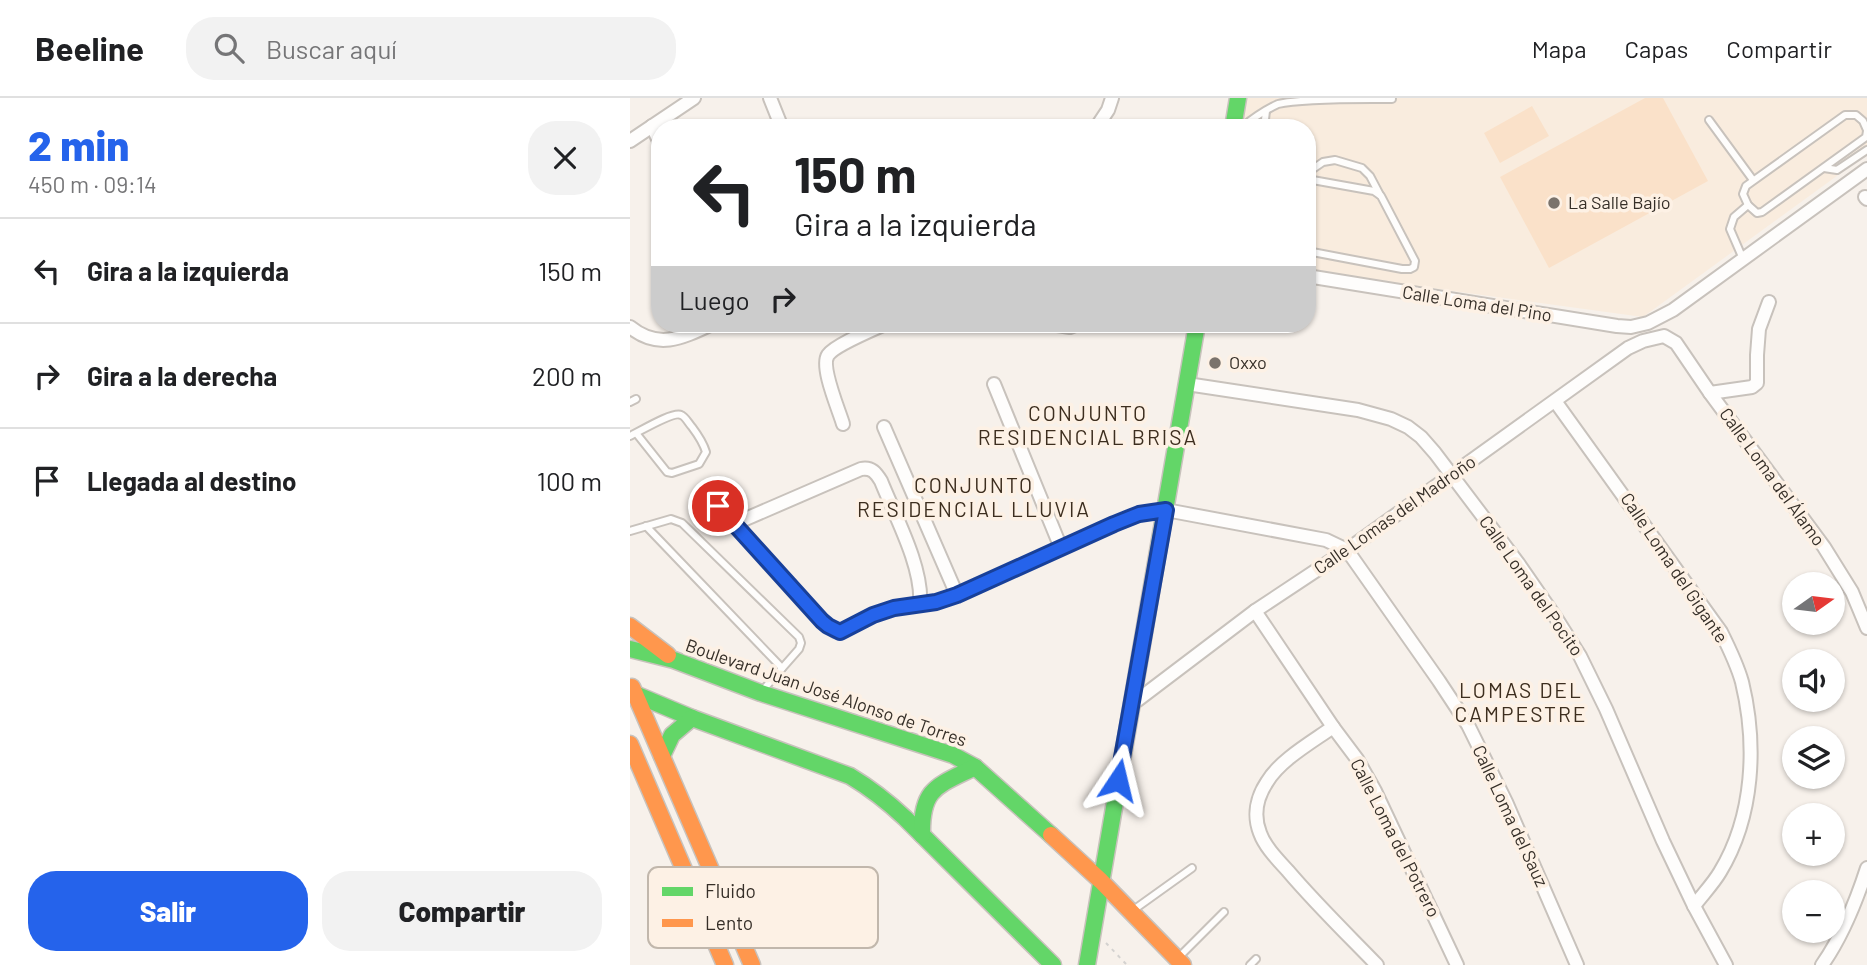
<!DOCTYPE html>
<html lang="es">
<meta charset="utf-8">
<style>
:root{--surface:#fff;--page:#f2f2f2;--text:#202124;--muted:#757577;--line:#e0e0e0;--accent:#2563eb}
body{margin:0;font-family:Barlow,sans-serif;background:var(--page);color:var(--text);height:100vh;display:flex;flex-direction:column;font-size:26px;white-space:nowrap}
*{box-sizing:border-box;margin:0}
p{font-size:23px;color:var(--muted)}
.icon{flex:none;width:38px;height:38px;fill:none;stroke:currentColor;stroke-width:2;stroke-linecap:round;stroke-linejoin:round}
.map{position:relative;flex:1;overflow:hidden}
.sheet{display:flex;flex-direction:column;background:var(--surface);width:630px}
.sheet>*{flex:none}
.hud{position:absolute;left:21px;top:21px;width:665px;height:214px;border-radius:28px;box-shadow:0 2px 5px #0004;background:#fff;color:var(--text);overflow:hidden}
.needle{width:46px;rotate:76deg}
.fabs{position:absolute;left:1152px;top:474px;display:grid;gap:14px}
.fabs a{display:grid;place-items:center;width:63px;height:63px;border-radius:50%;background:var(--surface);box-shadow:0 2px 5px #0004;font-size:35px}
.pin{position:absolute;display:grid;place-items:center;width:60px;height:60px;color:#fff;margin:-30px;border:4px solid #fff;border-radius:50%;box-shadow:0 2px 7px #0007}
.me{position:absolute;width:77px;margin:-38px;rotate:10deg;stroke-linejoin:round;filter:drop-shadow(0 0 5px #0008)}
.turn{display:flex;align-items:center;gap:24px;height:147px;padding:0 28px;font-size:32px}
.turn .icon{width:91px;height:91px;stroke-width:2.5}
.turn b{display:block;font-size:49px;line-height:60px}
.then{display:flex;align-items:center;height:66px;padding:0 28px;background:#0003;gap:14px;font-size:26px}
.round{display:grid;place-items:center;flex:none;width:74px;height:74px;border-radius:28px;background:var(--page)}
.overview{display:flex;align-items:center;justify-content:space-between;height:119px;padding:0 28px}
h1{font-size:42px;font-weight:800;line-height:52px;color:var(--accent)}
.button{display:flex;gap:14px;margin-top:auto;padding:14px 28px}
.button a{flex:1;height:80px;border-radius:28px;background:var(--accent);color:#fff;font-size:28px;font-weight:800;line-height:80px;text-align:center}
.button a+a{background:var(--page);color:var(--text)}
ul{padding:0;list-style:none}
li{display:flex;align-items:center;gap:21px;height:105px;padding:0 28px;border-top:2px solid var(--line)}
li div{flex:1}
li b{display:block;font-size:26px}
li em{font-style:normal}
header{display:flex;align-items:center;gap:42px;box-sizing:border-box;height:98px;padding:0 35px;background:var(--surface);border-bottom:2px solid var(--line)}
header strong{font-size:33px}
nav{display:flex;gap:38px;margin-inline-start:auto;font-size:24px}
.search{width:490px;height:63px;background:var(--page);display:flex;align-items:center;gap:18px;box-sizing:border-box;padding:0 24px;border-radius:28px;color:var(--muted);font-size:26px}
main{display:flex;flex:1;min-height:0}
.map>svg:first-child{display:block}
.built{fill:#f9ecde}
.green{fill:#fae1c9}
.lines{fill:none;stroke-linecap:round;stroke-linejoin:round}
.lane-casing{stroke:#c8c2bc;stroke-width:10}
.street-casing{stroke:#c8c2bc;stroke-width:16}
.fast-casing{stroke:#c8c2bc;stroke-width:19}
.slow-casing{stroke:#c8c2bc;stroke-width:19}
.path{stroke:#d4d2d0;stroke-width:2;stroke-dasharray:3.5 5;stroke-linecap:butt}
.lane{stroke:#fefdfc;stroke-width:6}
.street{stroke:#fefdfc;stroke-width:12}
.fast{stroke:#63d668;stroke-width:16}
.slow{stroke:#ff974d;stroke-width:16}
.route-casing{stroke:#184099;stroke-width:18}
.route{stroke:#2563eb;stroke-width:12}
.poi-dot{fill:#7a736c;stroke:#fdf1e5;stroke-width:2.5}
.labels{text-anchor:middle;stroke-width:7;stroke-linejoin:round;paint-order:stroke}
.poi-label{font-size:18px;fill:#362f28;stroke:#fdf1e5;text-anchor:start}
.street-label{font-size:18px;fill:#362f28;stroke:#fdf1e5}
.quarter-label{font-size:21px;letter-spacing:2px;fill:#3d2e1f;stroke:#fdf1e5}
.key{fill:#fdf1e5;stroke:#c1b7ac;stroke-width:2}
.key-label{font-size:19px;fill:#362f28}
</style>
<header>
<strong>Beeline</strong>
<div class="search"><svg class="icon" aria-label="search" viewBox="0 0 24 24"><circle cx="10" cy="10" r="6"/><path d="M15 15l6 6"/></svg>Buscar aquí</div>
<nav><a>Mapa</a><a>Capas</a><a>Compartir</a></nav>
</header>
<main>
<section class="sheet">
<div class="overview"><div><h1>2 min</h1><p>450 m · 09:14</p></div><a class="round"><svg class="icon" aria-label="close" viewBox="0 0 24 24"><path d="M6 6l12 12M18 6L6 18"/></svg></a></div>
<ul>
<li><svg class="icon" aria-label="left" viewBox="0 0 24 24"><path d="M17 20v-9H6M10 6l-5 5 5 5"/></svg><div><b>Gira a la izquierda</b></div><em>150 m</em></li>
<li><svg class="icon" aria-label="right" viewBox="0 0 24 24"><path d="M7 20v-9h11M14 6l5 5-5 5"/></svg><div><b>Gira a la derecha</b></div><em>200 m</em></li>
<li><svg class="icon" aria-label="arrive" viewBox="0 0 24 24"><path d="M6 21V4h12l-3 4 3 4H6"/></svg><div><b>Llegada al destino</b></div><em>100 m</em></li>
</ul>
<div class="button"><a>Salir</a><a>Compartir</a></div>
</section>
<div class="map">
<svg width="1237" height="867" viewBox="0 0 1237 867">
<rect width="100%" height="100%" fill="#f7f1eb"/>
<polygon class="built" points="612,0 1237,0 1237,56 1013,219 677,173 677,30 607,30"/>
<g class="green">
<polygon points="1015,0 1033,0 1078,83 919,170 870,79"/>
<polygon points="902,8 919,38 870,65 854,35"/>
</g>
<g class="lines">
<g class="lane-casing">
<g id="lane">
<polyline points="1079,22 1123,82"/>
<path d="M 611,30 C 622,21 635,12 648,6 C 674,0 733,1 762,1"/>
<polyline points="634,30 636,13"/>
<polyline points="1237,32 1233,23 1226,17 1215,17 1116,88 1113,96 1118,107 1127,115 1132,114 1236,39 1237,33"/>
<polyline points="1194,70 1207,72 1237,52"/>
<polyline points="677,75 693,64 705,62 732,70 740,78 750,97"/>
<polyline points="677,81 744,93 751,98 785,163 784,169 780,171 772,171 677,153"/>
<polyline points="1113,161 1100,131 1104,119 1118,107"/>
<polyline points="0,304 6,301"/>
<path d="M 0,338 C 9,334 43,313 51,317 C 55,318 59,326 62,329 C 68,337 73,344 76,354 L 69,366 L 42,375 L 37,374 L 6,335"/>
<polyline points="16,428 152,570"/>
<polyline points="0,433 41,421 52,425 169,539 171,545 169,551 132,593"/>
<polyline points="502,813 562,770"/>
<polyline points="548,860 594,814"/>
<polyline points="620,867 626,861"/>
</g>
</g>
<g class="street-casing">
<g id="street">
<polyline points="140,0 152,30"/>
<polyline points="22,28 30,45"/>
<polyline points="466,30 478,12 482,0"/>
<polyline points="0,43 64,0"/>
<polyline points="1235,99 1237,101"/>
<polyline points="677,178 987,228 1001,229 1018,225 1043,212 1237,71"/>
<polyline points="421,226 440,229 448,226"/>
<path d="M 0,229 C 28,252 52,240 82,226"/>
<polyline points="364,286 431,450"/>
<polyline points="557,286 728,312 761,321 778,329 791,339 805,355 888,465 926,520 950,558 976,611 1033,743 1064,808 1096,867"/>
<polyline points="1080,295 1122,289 1127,285 1127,257 1129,231 1139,204"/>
<path d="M 925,303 L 1091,534 C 1099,550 1107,566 1112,584 C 1127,646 1124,718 1090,774 C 1083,786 1072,797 1064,808"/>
<path d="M 213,326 C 209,312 190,269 198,257 C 205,247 242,232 255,226"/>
<polyline points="254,329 327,497"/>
<polyline points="88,408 192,523 205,533 210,534 243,517 264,510 306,504 327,497 484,426 509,416 536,412 696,442 717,452 809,583 838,627 876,704 947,867"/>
<path d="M 104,426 L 231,371 C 242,369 246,375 251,383 C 265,418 293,469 290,506"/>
<polyline points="625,513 703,629 727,661 745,693 827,867"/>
<polyline points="501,607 625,513 717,452 998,250 1013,243 1034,238 1046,245 1080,295 1194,449 1222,494 1237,530"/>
<path d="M 703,629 C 682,644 650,662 637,684 C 627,699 623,717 630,735 C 635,749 648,762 658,773 C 686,806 717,836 747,867"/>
<path d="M 1192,867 C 1213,837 1226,804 1237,770"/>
</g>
</g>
<g class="fast-casing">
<g id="fast">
<polyline points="603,30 608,0"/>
<polyline points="0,551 44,562 131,595 323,657 345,669 421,737"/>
<path d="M 0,594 L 62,620 L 220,678 C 240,690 258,704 275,720 L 423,867"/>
<polyline points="32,658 42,637 62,620"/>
<path d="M 292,737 C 291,690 307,688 345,669"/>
<polyline points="457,867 567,226"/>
</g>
</g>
<g class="slow-casing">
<g id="slow">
<polyline points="0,528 38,557"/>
<polyline points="2,589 122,867"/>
<polyline points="0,646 95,867"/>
<polyline points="421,737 471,783 553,867"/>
</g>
</g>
<polyline class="path" points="476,845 497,867"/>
<use href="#lane" class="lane"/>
<use href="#street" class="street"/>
<use href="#fast" class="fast"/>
<use href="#slow" class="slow"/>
</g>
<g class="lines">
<g class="route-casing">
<polyline id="route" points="88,408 192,523 198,528 210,534 243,517 264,510 306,504 327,497 484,426 509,416 536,412 488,682"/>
</g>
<use href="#route" class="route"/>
</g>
<g class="poi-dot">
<circle cx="924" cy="105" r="7"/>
<circle cx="585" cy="265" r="7"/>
</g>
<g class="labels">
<g class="poi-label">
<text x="938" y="111">La Salle Bajío</text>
<text x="599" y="271">Oxxo</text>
</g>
<g class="street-label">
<text transform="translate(847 206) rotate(9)" y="6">Calle Loma del Pino</text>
<text transform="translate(1142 379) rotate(54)" y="6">Calle Loma del Álamo</text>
<text transform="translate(765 417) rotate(-35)" y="6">Calle Lomas del Madroño</text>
<text transform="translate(1044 470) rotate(56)" y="6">Calle Loma del Gigante</text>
<text transform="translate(901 488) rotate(55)" y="6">Calle Loma del Pocito</text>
<text transform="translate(196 595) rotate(19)" y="6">Boulevard Juan José Alonso de Torres</text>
<text transform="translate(880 718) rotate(65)" y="6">Calle Loma del Sauz</text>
<text transform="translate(765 740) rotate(63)" y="6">Calle Loma del Potrero</text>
</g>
<g class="quarter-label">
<text x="458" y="323">CONJUNTO<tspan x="458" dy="24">RESIDENCIAL BRISA</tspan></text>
<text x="344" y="395">CONJUNTO<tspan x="344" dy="24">RESIDENCIAL LLUVIA</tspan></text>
<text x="891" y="600">LOMAS DEL<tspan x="891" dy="24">CAMPESTRE</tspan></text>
</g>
</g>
<rect x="18" y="769" width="230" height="81" rx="10" class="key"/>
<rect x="32" y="789" width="31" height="9" fill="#63d668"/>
<rect x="32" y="821" width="31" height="8" fill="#ff974d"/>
<g class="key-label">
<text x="75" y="800">Fluido</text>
<text x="75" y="832">Lento</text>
</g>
</svg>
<div class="fabs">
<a><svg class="needle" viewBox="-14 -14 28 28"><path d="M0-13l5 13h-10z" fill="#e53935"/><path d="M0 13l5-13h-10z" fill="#757577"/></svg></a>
<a><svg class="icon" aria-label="sound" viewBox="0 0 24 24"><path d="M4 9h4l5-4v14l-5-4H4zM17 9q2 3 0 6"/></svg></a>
<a><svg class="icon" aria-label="layers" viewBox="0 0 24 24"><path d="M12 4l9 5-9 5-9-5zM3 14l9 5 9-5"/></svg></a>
<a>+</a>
<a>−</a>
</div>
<div class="pin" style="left:88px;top:408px;background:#d93025"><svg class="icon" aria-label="arrive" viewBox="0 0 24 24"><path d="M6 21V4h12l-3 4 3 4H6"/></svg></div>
<svg class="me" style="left:488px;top:682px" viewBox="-20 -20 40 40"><path d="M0-17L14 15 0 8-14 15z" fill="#2563eb" stroke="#fff" stroke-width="4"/></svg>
<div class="hud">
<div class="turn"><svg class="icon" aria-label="left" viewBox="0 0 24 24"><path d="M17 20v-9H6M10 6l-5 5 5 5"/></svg><div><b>150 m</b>Gira a la izquierda</div></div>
<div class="then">Luego<svg class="icon" aria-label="right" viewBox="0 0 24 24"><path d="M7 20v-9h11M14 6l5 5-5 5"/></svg></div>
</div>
</div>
</main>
